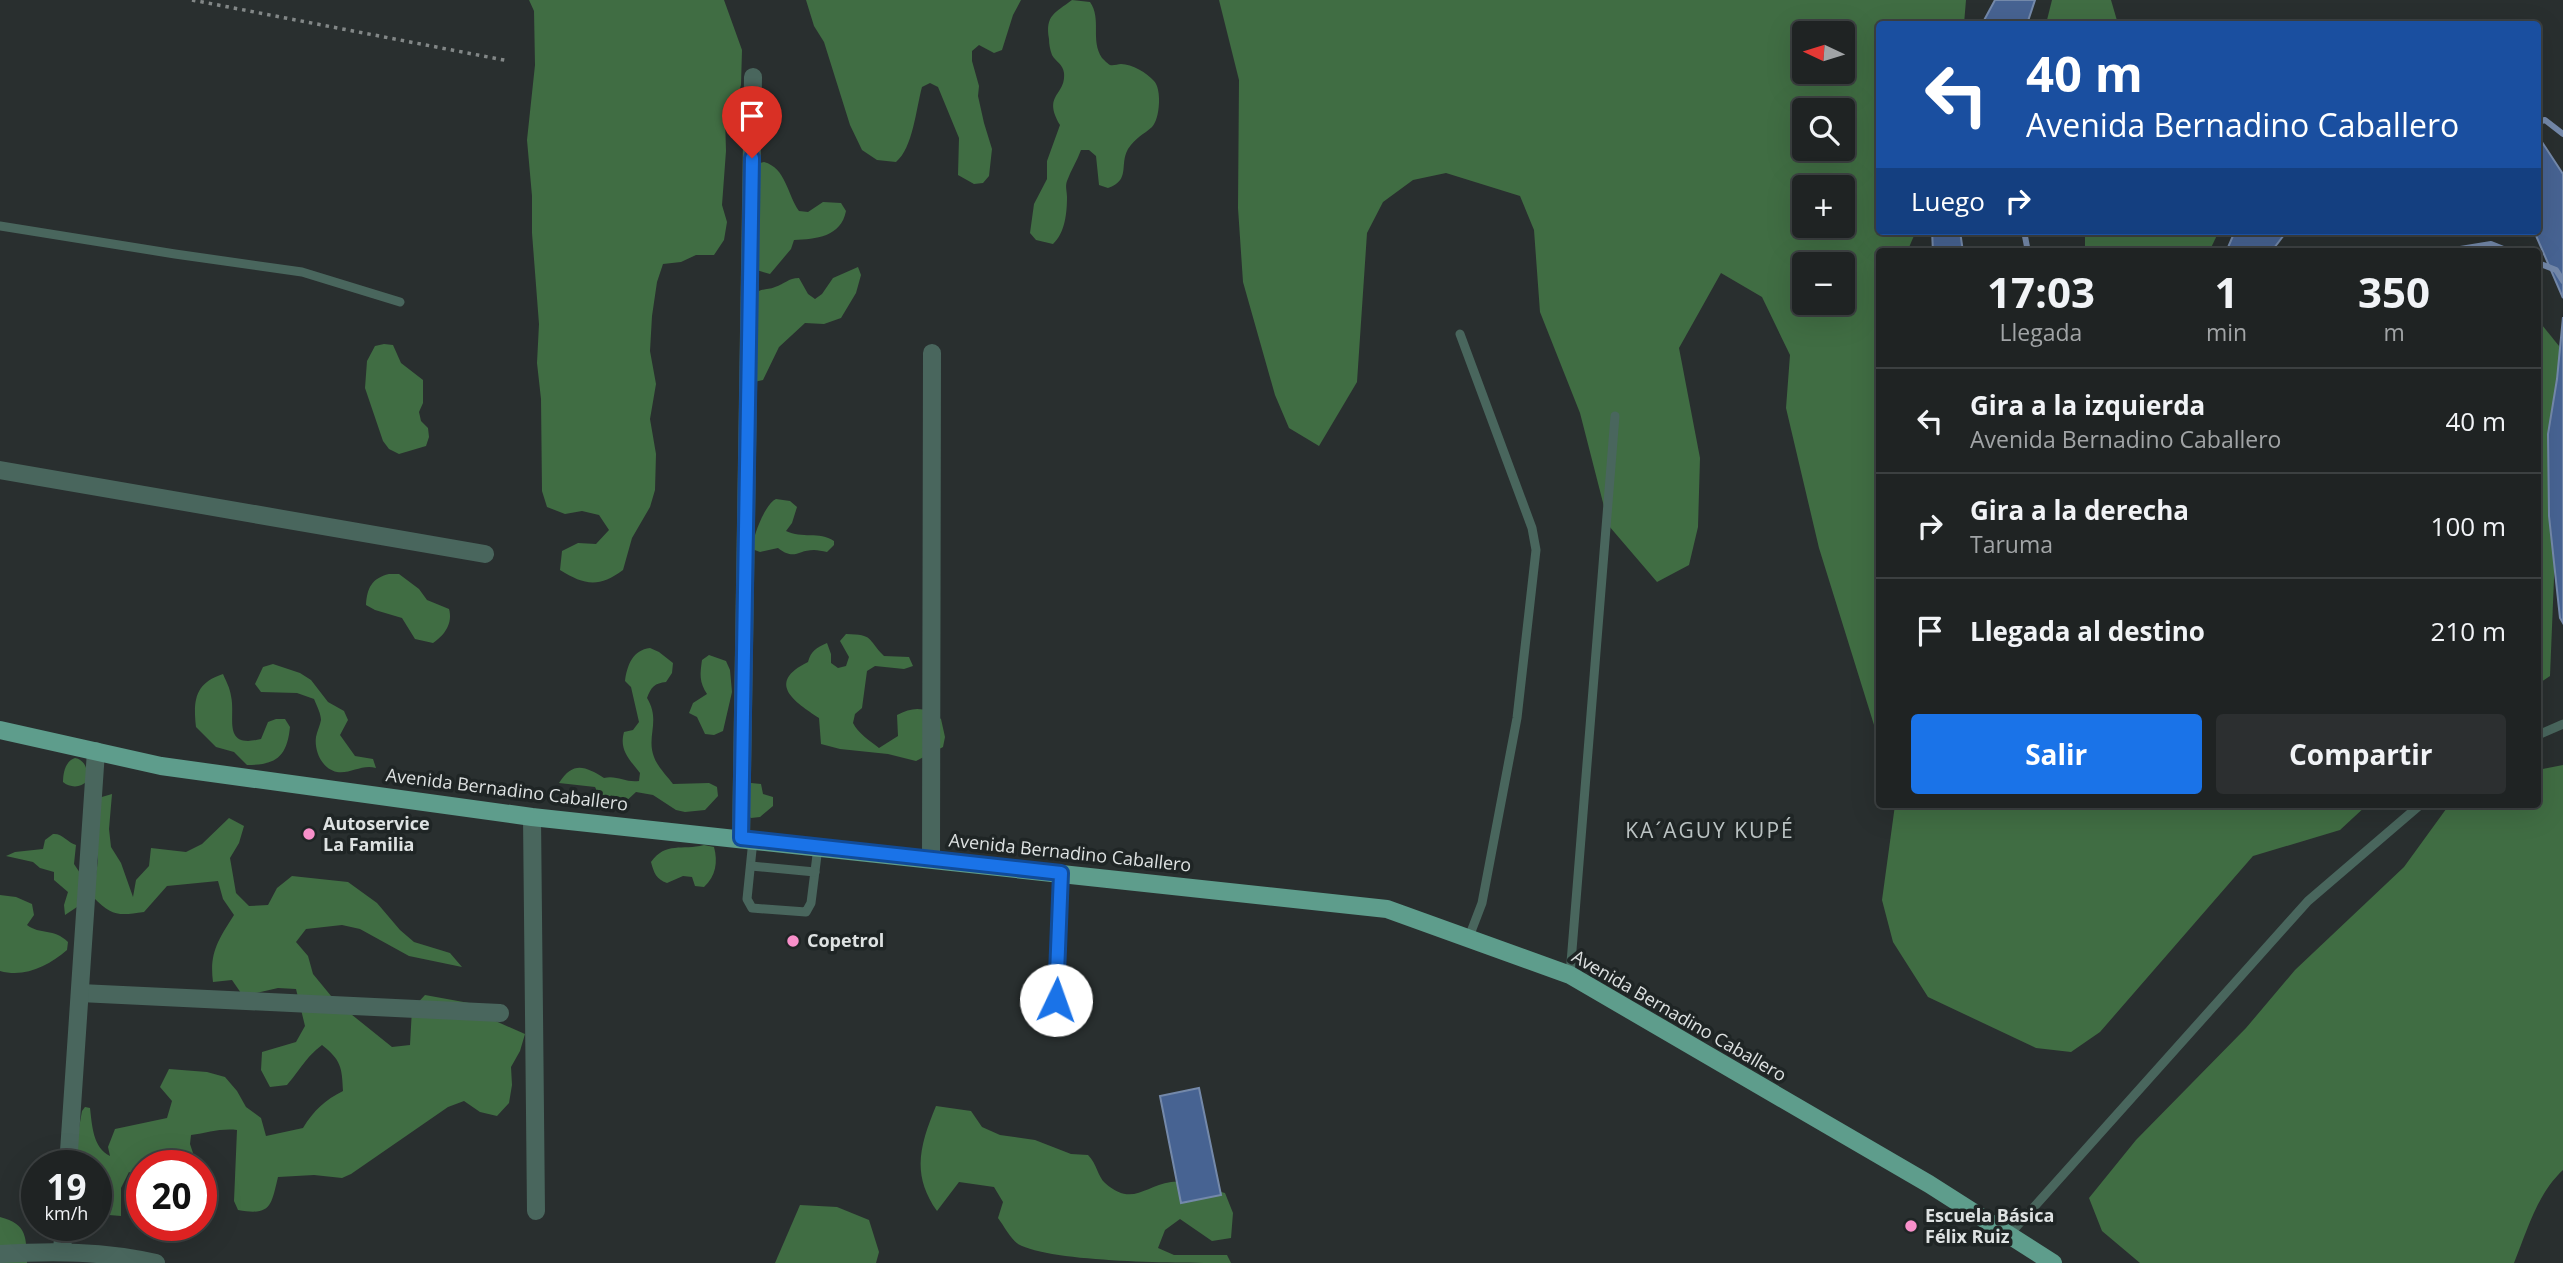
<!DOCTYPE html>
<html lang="es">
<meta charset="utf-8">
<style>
:root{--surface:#1f2323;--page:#2c2f30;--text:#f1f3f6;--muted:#a1a4a6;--line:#3c4041;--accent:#1a73e8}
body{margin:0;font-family:"Open Sans",sans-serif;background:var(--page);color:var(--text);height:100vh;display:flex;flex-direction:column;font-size:26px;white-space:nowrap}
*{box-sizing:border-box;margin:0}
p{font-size:23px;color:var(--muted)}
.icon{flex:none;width:38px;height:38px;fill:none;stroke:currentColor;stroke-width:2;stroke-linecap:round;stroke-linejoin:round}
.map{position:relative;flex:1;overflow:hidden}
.panel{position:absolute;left:1876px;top:248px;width:665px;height:560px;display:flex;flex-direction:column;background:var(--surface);border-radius:7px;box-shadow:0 7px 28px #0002,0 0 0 2px var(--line)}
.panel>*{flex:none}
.top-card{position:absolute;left:1876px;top:21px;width:665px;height:214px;border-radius:7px;box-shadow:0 7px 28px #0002,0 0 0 2px var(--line);background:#1a4fa0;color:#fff;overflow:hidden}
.needle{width:46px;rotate:274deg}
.tools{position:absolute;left:1792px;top:21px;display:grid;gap:14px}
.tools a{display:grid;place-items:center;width:63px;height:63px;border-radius:7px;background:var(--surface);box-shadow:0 7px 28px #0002,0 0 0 2px var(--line);font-size:35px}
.speed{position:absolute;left:21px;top:1150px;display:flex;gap:14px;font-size:35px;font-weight:700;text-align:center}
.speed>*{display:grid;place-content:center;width:91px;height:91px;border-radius:50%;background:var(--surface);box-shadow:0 7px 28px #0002,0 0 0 2px var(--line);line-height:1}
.speed small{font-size:18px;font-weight:400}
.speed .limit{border:10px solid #d22;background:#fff;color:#111}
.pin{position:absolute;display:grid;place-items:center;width:60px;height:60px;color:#fff;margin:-72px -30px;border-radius:50% 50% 50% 0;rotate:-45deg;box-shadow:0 0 7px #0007}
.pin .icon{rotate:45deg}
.me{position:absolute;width:77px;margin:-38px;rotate:3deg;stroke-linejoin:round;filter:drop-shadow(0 0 5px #0008)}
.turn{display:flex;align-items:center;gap:24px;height:147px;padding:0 35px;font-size:32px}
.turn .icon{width:91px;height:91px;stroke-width:2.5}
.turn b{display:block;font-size:49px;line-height:60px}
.then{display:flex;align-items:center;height:66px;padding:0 35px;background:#0003;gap:14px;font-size:26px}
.eta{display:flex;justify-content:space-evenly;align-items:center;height:119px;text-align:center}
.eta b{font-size:42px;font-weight:700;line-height:49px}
.cta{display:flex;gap:14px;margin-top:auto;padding:14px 35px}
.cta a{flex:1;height:80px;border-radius:7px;background:var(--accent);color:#fff;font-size:28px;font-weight:700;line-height:80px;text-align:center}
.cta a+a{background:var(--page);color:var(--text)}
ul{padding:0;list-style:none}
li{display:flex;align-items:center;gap:21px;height:105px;padding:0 35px;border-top:2px solid var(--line)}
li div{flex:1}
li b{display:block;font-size:26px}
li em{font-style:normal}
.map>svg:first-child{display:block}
.forest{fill:#406d43;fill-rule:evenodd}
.water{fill:#476392;stroke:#7489aa;stroke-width:2}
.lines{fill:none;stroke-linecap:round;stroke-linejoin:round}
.stream{stroke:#7489aa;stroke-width:6}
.path{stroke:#828787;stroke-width:3.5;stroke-dasharray:3.5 5;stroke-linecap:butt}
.lane{stroke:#49665d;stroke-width:9}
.street{stroke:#49665d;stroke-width:18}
.primary{stroke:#5e9d8c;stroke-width:18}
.route-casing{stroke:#114b97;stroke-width:18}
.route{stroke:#1a73e8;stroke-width:12}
.poi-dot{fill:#f890ca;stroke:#1f2525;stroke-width:2.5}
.labels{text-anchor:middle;stroke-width:7;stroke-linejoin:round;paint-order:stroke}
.street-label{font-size:18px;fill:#dee2e2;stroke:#1f2525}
.poi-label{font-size:18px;font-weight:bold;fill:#dee2e2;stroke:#1f2525;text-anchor:start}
.quarter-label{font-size:21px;letter-spacing:2px;fill:#bbc3c3;stroke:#1f2525}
</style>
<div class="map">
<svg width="2563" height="1263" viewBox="0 0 2563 1263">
<rect width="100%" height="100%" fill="#292f2f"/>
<g class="forest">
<path d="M 529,0 L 724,0 L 742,50 L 741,85 L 736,102 L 725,117 L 726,151 L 722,205 L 727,222 L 724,240 L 714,255 L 696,255 L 681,262 L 663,264 L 657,282 L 652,316 L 650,351 L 656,384 L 650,419 L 656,454 L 655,490 L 650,507 L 632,538 L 623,570 C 599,588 584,585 560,570 L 562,551 L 578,543 L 596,544 L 609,530 L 599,515 L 582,511 L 565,514 L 547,507 L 542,491 L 541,399 L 537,363 L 539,324 L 532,233 L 532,196 L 527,140 L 535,65 L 534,11 Z"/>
<path d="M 806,0 L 1021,0 L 1013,15 L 1002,50 L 994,53 L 979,45 L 972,51 L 972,61 L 979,86 L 978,96 L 984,123 L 992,149 L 989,176 L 983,183 L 974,184 L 958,175 L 959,138 L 938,87 L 930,83 L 922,87 C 916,109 913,148 896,162 L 877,160 L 862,150 L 850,125 L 824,42 L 814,26 Z"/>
<path d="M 1072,0 L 1090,2 C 1102,19 1090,40 1102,58 C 1104,60 1108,64 1110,65 C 1113,66 1118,64 1121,64 C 1132,64 1147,73 1154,81 C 1162,89 1160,119 1152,127 C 1143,135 1136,137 1128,149 C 1119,165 1131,180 1108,188 L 1099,185 L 1096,156 L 1089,150 L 1081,150 C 1077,161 1071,170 1067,181 C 1065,186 1067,192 1067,197 C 1067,213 1065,233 1053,244 L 1036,240 L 1030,233 L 1034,204 L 1047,179 L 1047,161 L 1060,125 C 1042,94 1066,96 1064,73 C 1063,64 1056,62 1052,55 C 1050,50 1049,44 1049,39 C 1045,15 1055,13 1072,0 Z"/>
<path d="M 1219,0 L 1966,0 L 1964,24 L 1880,24 L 1880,231 L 1916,231 L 1907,252 L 1880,252 L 1879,741 L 1819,548 L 1786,408 L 1790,355 L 1762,297 L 1721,273 L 1679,348 L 1700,458 L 1698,527 L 1689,565 L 1657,582 L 1609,526 L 1580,413 L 1540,312 L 1534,230 L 1520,196 L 1446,173 L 1413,180 L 1383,202 L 1367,233 L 1357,382 L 1319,446 L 1289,428 L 1275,395 L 1243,282 L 1238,208 L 1239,80 ZM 1804,33 L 1843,33 L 1843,72 L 1804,72 ZM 1804,110 L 1843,110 L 1843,149 L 1804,149 ZM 1804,187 L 1843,187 L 1843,226 L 1804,226 ZM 1804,264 L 1843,264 L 1843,303 L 1804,303 Z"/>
<polygon points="2052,0 2111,0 2118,24 2046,24"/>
<path d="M 764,162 C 786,168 787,194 799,211 L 808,212 L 823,202 L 841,203 L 846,211 C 841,237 816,239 794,240 L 791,249 L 770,274 L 753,269 L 756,164 Z"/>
<polygon points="2085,231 2219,231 2209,252 2085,252"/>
<path d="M 858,267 L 861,275 L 856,293 L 841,318 L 824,324 L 805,323 L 779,347 L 763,380 L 754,382 L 757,292 C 764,288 769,290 775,287 C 785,284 788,278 799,278 L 808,294 L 815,299 L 822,294 L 833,278 Z"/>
<polygon points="2538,320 2559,346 2562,383 2550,676 2538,684"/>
<polygon points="384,344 393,345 401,363 423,380 423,403 419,412 421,421 428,428 429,437 426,446 399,454 389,449 383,441 365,388 367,361 375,346"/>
<path d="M 776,499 L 790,501 L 797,507 L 792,523 L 786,531 C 802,539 819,531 834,541 L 834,545 L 827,552 C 822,551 818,550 814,550 C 797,550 795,561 778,548 L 760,552 L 752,549 C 753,536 765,504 776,499 Z"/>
<path d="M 389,574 L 399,574 L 419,589 L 427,600 L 449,609 C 453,623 445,635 433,643 L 415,639 L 402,618 L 375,610 L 366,605 C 367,588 372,578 389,574 Z"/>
<path d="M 846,634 C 875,635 866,638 884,656 L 909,657 L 913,666 L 904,669 L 875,666 L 867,671 L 862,708 L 855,714 L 853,723 C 858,733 870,741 879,748 L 898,736 L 897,715 C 914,706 926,707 941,719 L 945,737 L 943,747 L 916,761 L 888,754 L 840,749 L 821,744 L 819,718 C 795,702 765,683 808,662 C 811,651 816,648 827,643 L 831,654 L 831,663 L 838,668 L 846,666 L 849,657 L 840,641 Z"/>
<path d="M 650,648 L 659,652 L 673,663 L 672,673 L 666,682 C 655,683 651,687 647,698 C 661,721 646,736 654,757 C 657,766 667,776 673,784 L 709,783 L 717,787 L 718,796 L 705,810 L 685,812 L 676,810 L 653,795 L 636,792 L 622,805 L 604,809 L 597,804 L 599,795 L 595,787 L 559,783 C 573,761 585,766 604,778 C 617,775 626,783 639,781 L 640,773 C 629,759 619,750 624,732 L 633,730 L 639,722 L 631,687 L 625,681 C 627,665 633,650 650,648 Z"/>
<path d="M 709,655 L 726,661 L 730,670 L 732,692 L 723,731 L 714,735 L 705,734 L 697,717 L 689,713 L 693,703 L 707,694 C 699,682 700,674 702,660 Z"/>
<path d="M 273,664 L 300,673 L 311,680 L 328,702 L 344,711 L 348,720 L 340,735 L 355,756 L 373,759 L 376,768 C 362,764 351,774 337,772 C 322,769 314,751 316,737 C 317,731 320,726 321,720 C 321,714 317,706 314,699 L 297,693 L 261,692 L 255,684 L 263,667 Z"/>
<path d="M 223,674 C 226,681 230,688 231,696 C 236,717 221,749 261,739 L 268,722 L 276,719 L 285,719 L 290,727 C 287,757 276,765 247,765 L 234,752 L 216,747 L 196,727 C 193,700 195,683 223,674 Z"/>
<path d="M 75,758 C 86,760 88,771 87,781 C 81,788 70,788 63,782 C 63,774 65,761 75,758 Z"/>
<path d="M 2563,765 L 2563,1170 C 2537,1194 2527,1231 2514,1263 L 2140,1263 L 2102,1231 L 2089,1198 L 2136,1140 L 2246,1028 L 2295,970 L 2404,867 L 2449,805 L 2538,805 L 2538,770 Z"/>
<polygon points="751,783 761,784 763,794 773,797 773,806 760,817 751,818 744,812 742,785"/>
<path d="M 112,794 L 109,829 L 111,847 L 121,863 L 133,897 L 136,880 L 149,866 L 151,848 L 186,852 L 202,844 L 229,818 L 244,826 L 239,843 L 230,858 L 236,893 L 249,906 L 268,905 L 277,888 L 292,876 L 348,882 L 377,903 L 400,930 L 414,942 L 450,953 L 462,967 L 409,956 L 360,929 L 342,925 L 306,929 L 296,942 L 308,956 L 313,974 L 336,1002 L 392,1047 L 410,1045 L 412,1009 L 425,995 L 480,1005 L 491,1019 L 525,1034 L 520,1051 L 511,1067 L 512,1085 L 509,1103 L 497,1116 L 480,1112 L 464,1101 L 448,1107 L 351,1174 L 342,1178 L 314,1175 L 278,1177 C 271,1206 271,1216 238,1210 L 234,1201 L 237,1130 C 221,1128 207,1133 191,1135 L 190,1144 L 193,1153 L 188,1161 L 171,1165 L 142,1166 L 142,1178 L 129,1172 L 121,1188 L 121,1216 L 109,1215 L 109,1190 L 106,1187 L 96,1186 L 96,1166 L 88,1165 L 87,1157 L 75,1150 L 82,1111 L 85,1107 L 90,1108 C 92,1125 93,1148 110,1156 L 108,1147 L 115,1129 L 167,1118 L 172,1101 L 160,1087 L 169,1069 L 207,1072 L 225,1077 L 237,1091 L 246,1107 L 261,1118 L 266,1136 L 303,1128 C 314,1110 325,1100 343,1091 C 342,1067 341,1060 322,1045 C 305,1058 301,1069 287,1085 L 270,1087 L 261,1070 L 262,1052 L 296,1042 L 305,1026 L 296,989 L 278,988 L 243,996 L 232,980 L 213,982 C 209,952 219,939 234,915 L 223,899 L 218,881 L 167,886 L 144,912 C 118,916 112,916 93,897 L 98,860 L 93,818 L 95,799 Z"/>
<polygon points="1895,805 2367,805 2340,830 2253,856 2100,1032 2071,1052 2036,1048 1928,997 1893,942 1882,900"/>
<path d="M 53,834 C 62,833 67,842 76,845 L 74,864 L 80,873 L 77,907 L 65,915 L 64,905 L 68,892 L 54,880 L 54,872 L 40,868 L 33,862 L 6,856 L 15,852 L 43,849 L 45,840 Z"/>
<path d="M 704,845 L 714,847 C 718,862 716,876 704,887 L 695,886 L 692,877 L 683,876 L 667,883 C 656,879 654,873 651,862 C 666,841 682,851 704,845 Z"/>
<path d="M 0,895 L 16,897 L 32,904 L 34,915 L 27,925 C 40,935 54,928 68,942 L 67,950 C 48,966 25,978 0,971 Z"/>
<path d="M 936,1106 L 971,1111 L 982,1127 L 1000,1135 L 1035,1140 L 1071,1154 L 1088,1155 C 1097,1164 1098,1177 1105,1183 C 1132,1207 1144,1186 1171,1182 C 1188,1180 1209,1189 1225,1193 L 1233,1213 L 1231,1238 L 1212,1241 L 1180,1219 L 1165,1230 L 1158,1248 L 1174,1255 L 1227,1255 L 1231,1263 C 1185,1263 1051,1263 1018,1244 C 1010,1238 1004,1226 998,1218 L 1003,1202 L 994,1187 L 959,1182 L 937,1211 C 911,1174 920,1145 936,1106 Z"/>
<polygon points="800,1205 837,1207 869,1220 879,1252 876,1263 775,1263"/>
<path d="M 0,1217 C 28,1224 26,1238 27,1263 L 0,1263 Z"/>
</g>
<g class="water">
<polygon points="1995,0 2035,0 2027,24 1982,24"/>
<polygon points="2538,136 2563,174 2563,298 2534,231 2538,231"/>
<polygon points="1932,231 1960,231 1963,252 1933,252"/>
<polygon points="2235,231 2287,231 2271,252 2226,252"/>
<polygon points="2563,317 2563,623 2560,618 2549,516 2548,434 2557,379"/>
<polygon points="1199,1088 1221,1195 1181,1203 1160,1096"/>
</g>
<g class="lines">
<g class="stream">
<polyline points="2538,122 2545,120 2563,134"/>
<polyline points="2024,231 2028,252"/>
<polyline points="2442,252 2491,244 2511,252"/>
<polyline points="2538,263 2556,270 2563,281"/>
</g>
<polyline class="path" points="192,0 509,61"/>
<g class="lane">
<polyline points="0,226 175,254 302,272 400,302"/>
<polyline points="1460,334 1532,528 1536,550 1517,718 1482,903 1469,937"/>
<polyline points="2538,735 2563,724"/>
<polyline points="753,840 747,899 752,908 806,912 811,903 818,847"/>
<polyline points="751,866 815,872"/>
<polyline points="1570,975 1615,416"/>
<polyline points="1056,1000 1061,873"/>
<polyline points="2009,1235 2308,901 2420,805"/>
</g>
<g class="street">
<polyline points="0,470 485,554"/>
<polyline points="532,817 536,1211"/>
<polyline points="741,838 753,77"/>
<polyline points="931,859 932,353"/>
<polyline points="80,993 500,1013"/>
<polyline points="68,1166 96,751"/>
<polyline points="62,1251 64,1225"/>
<path d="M 0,1254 C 53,1251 104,1251 156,1263"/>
</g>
<polyline class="primary" points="0,730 161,766 532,817 1387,909 1570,975 1929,1184 2053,1263"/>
</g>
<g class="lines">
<g class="route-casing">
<polyline id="route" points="752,158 741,838 1061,873 1056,1000"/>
</g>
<use href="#route" class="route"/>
</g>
<g class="poi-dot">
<circle cx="309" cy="834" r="7"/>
<circle cx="793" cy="941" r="7"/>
<circle cx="1911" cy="1226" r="7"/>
</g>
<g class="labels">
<g class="street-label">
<text transform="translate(507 790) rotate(7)" y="6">Avenida Bernadino Caballero</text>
<text transform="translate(1070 853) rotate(6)" y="6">Avenida Bernadino Caballero</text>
<text transform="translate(1679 1016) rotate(30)" y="6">Avenida Bernadino Caballero</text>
</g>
<g class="poi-label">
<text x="323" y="830">Autoservice<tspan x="323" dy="21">La Familia</tspan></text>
<text x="807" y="947">Copetrol</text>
<text x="1925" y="1222">Escuela Básica<tspan x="1925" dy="21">Félix Ruiz</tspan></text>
</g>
<g class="quarter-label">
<text x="1710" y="838">KA´AGUY KUPÉ</text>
</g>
</g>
</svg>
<div class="tools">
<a><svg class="needle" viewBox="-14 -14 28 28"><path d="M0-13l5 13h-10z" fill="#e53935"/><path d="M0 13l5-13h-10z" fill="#a1a4a6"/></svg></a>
<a><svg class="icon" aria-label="search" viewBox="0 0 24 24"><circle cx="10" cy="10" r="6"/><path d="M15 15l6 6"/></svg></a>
<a>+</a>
<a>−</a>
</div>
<div class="speed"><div>19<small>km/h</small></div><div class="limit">20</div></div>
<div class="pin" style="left:752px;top:158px;background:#d93025"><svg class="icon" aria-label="arrive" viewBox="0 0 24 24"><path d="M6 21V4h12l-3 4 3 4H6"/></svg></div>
<svg class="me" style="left:1056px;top:1000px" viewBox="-20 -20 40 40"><circle r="19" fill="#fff"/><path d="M0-13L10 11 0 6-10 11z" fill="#1a73e8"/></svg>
<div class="top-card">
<div class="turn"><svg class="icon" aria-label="left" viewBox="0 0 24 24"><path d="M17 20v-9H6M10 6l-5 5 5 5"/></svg><div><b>40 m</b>Avenida Bernadino Caballero</div></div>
<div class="then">Luego<svg class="icon" aria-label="right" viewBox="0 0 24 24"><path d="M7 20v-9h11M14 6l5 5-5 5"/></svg></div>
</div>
<section class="panel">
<div class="eta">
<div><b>17:03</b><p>Llegada</p></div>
<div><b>1</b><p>min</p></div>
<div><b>350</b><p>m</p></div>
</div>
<ul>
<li><svg class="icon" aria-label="left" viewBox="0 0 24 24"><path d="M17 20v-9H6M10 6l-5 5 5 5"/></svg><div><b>Gira a la izquierda</b><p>Avenida Bernadino Caballero</p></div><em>40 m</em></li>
<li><svg class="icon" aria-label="right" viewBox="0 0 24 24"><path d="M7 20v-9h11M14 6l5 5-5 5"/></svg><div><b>Gira a la derecha</b><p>Taruma</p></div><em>100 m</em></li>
<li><svg class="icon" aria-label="arrive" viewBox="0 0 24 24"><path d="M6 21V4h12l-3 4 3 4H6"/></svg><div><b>Llegada al destino</b></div><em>210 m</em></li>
</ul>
<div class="cta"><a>Salir</a><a>Compartir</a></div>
</section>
</div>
